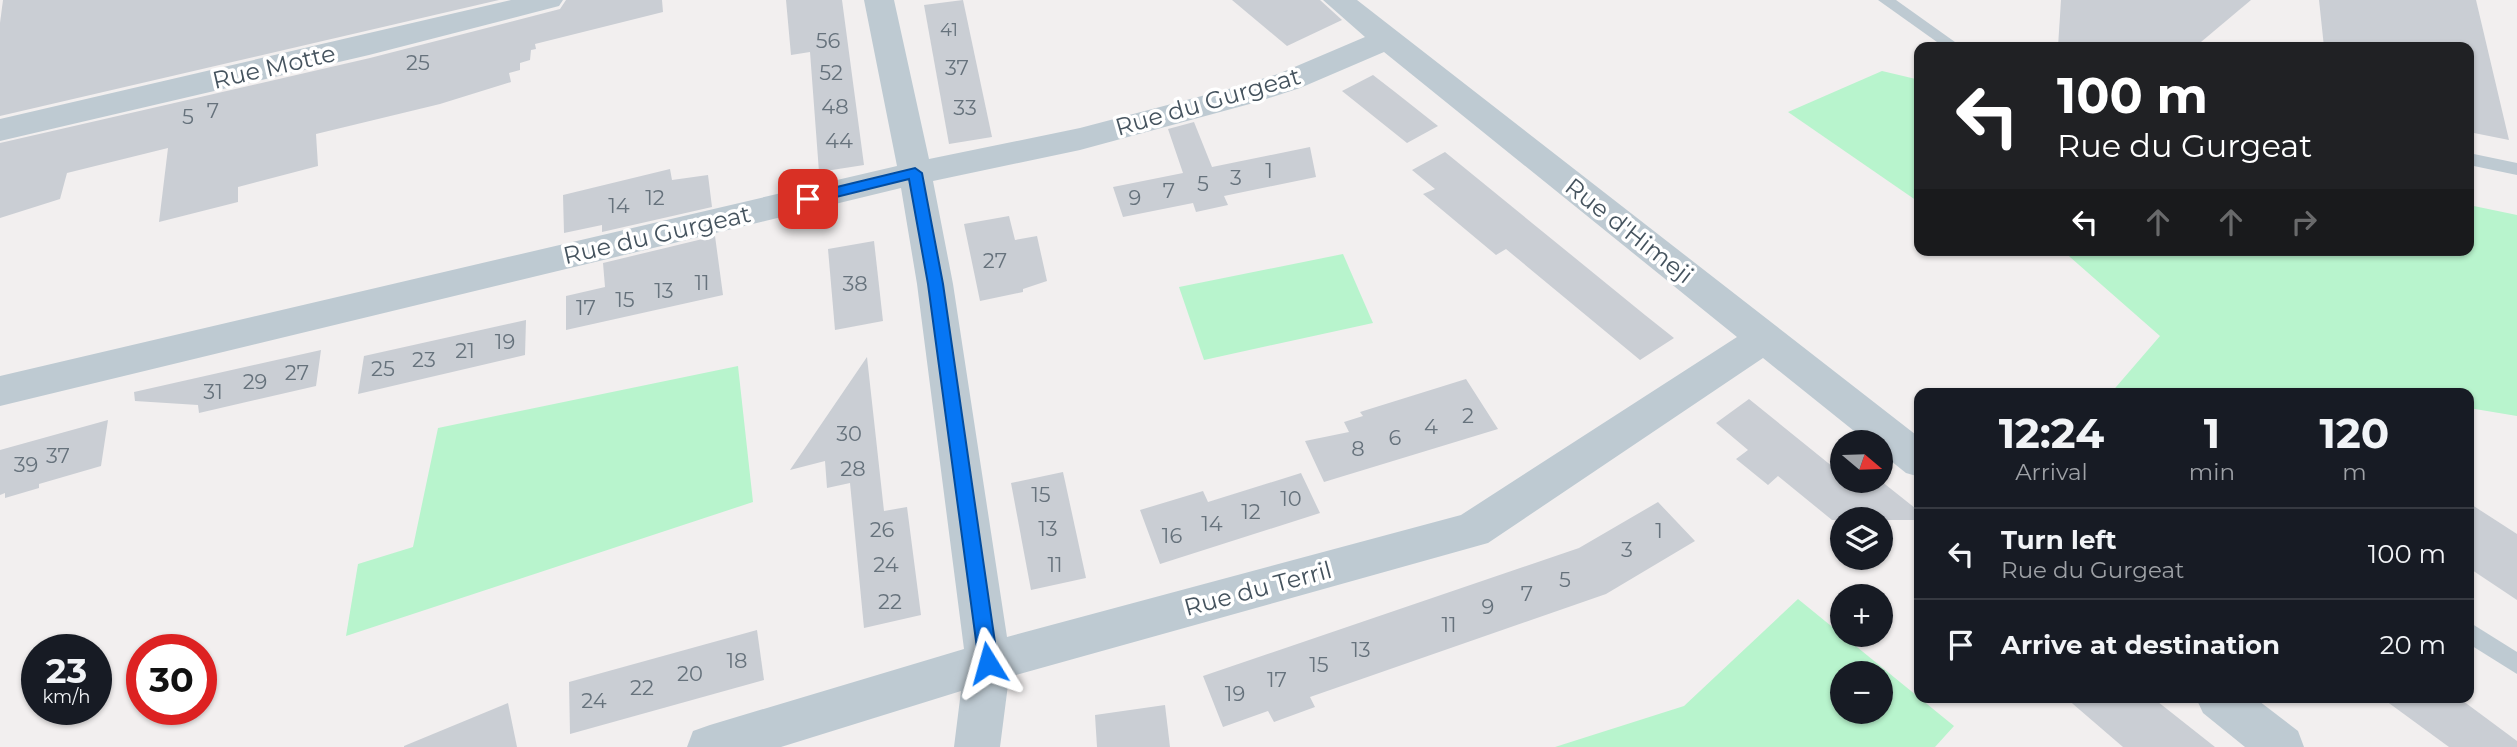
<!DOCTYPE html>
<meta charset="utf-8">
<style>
:root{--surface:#171b24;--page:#242831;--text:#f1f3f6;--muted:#9ea1a6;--line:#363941}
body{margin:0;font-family:Montserrat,sans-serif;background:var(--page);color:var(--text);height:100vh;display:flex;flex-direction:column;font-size:26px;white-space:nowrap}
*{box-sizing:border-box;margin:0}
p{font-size:23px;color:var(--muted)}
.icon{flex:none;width:38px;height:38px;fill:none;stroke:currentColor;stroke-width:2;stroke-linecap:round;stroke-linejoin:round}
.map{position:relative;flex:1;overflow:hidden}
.details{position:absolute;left:1914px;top:388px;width:560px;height:315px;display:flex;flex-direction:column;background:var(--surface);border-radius:14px;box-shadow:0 2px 5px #0004}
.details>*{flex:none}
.banner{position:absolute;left:1914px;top:42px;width:560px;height:214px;border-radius:14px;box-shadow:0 2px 5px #0004;background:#202124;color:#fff;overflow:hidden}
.needle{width:46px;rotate:109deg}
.buttons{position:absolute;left:1830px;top:430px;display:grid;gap:14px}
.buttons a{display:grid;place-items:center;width:63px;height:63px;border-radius:50%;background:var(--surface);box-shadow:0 2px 5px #0004;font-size:35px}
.speed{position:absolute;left:21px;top:634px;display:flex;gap:14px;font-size:35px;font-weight:700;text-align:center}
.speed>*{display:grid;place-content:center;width:91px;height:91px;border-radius:50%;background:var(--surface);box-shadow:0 2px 5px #0004;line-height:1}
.speed small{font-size:18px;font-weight:400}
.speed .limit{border:10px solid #d22;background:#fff;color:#111}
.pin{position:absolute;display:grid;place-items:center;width:60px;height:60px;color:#fff;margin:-30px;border-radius:14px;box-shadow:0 4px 10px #0006}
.me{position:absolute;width:77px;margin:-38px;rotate:352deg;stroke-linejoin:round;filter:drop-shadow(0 0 5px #0008)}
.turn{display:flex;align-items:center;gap:24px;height:147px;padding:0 28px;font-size:32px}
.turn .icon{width:91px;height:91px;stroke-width:2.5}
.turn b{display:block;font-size:49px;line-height:60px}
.lanes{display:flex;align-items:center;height:66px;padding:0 28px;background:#0003;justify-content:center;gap:35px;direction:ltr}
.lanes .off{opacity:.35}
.eta{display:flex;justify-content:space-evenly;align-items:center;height:119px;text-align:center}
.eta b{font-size:42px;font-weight:700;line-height:49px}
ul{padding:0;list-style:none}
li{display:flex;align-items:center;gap:21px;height:91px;padding:0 28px;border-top:2px solid var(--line)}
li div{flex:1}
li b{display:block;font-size:26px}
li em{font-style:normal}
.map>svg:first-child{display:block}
.green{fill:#b8f4cd;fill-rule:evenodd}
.building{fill:#caced4}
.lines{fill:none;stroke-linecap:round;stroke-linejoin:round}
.lane{fill:#becad2;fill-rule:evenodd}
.street{fill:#becad2;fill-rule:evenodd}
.route{fill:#0676f4;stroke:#044d9f;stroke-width:2}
.labels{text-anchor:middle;stroke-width:7;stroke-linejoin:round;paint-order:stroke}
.far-number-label{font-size:18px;fill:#66727c}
.number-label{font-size:21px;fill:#66727c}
.street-label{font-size:24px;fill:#45535e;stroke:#fff}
</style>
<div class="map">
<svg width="2517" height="747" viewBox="0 0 2517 747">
<rect width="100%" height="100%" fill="#f2efef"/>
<g class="green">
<polygon points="1882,71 1920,80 1920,203 1788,112"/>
<polygon points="2469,205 2517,215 2517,416 2469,408 2469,394 2110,394 2160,336 2062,250 2469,250"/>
<polygon points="1343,254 1373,323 1204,360 1179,287"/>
<polygon points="738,366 753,502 346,636 358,564 413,547 438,428"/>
<path d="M 1798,599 L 1954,726 L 1935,747 L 1555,747 L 1684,706 ZM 1843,674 L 1881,674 L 1881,712 L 1843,712 Z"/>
</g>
<g class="building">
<polygon points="3,0 499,0 0,116 0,23"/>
<polygon points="566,0 662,0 663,12 535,44 536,49 531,50 530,60 520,63 520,70 509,73 511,82 440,104 316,134 318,166 238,187 238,202 159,222 168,148 67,173 60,199 0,218 0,143 370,58 560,9"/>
<polygon points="786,0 842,0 864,165 819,172 810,52 791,55"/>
<polygon points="963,0 992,137 949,144 924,5"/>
<polygon points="1232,0 1320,0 1342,20 1287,46"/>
<polygon points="2061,0 2251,0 2195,47 2058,47"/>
<polygon points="2319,0 2476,0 2509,140 2469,132 2469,47 2324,47"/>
<polygon points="1373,75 1395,92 1438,126 1407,143 1342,91"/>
<polygon points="1194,122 1212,167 1310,147 1316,177 1224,196 1228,205 1196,212 1193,203 1123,217 1113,187 1183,173 1168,129"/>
<polygon points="1445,152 1645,315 1674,338 1640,360 1506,249 1496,255 1423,194 1435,189 1412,170"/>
<polygon points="670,169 672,180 708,175 712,207 602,232 602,225 564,233 563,195"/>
<polygon points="1009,216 1015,240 1037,236 1047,281 1023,289 1023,292 980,301 964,224"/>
<polygon points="715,236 723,295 566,330 566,296 605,287 603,263"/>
<polygon points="874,241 883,321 835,330 828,249"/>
<polygon points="526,320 525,355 358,394 364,356"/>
<polygon points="321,350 316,386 199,413 198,405 135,401 134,392"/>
<polygon points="867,357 884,511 907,507 921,615 864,628 850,483 827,488 825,461 790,470"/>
<polygon points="1466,379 1498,429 1324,482 1305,441 1349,432 1344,422 1363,416 1360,412"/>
<polygon points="1749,399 1843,475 1843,481 1881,481 1920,512 1920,520 1832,520 1778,476 1768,485 1736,459 1748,450 1716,423"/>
<polygon points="108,420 101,466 39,484 39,488 5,498 5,493 0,495 0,450"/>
<polygon points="1063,472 1086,578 1031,590 1011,483"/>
<polygon points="1301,473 1320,513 1160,564 1140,510 1203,491 1208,502"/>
<polygon points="1658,502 1695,541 1606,594 1310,697 1315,707 1274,722 1268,711 1223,727 1203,676 1579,548"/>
<polygon points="2469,503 2517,534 2517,600 2469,568"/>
<polygon points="757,630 764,680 570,734 569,682"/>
<polygon points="2066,698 2153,698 2215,747 2123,747"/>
<polygon points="2382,698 2459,698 2517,741 2517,747 2449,747"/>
<polygon points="508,703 517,747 404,747 404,746"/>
<polygon points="1165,705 1170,747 1097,747 1095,715"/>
</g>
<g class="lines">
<g class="lane">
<polygon points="1878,0 1896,0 1962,47 1944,47"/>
<polygon points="2469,153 2517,163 2517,175 2469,165"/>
<polygon points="2469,622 2517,652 2517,674 2469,644"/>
</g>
<g class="street">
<polygon points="511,0 563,0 559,6 369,55 0,141 0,119"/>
<path d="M 864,0 L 894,0 L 929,159 L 1080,128 L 1236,87 L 1278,74 L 1365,37 L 1323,0 L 1357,0 L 1920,438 L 1920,477 L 1906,473 L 1881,453 L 1881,443 L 1869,443 L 1763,358 L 1488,543 L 1009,677 L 1000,747 L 954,747 L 961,691 L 781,747 L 687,747 L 693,731 L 710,725 L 964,649 L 917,284 L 901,188 L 0,406 L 0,376 L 897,166 ZM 1384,52 L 1737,337 L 1461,515 L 1007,637 L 953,284 L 933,181 L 1080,150 L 1257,102 L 1300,88 Z"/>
<polygon points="2196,698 2255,698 2298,731 2304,747 2245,747 2203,713"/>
</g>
</g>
<polygon class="route" points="915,168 922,173 943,284 998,663 995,669 988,671 982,669 979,663 928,284 909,179 808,204 800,199 808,194"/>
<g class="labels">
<g class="far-number-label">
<text x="949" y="36">41</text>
</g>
<g class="number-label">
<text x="828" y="48">56</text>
<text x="418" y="70">25</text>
<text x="957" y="75">37</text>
<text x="831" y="80">52</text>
<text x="835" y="114">48</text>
<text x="965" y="115">33</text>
<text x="213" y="118">7</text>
<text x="188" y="124">5</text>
<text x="839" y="148">44</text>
<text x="1269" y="178">1</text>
<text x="1236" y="185">3</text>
<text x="1203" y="191">5</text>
<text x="1169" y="198">7</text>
<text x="655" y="205">12</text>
<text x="1135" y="205">9</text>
<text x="619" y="213">14</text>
<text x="995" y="268">27</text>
<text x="702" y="290">11</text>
<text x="855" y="291">38</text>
<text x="664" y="298">13</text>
<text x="625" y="307">15</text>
<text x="586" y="315">17</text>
<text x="505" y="349">19</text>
<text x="465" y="358">21</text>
<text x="424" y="367">23</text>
<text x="383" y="376">25</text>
<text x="297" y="380">27</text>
<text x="255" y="389">29</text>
<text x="213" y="399">31</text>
<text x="1468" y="423">2</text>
<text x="1431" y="434">4</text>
<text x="849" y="441">30</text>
<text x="1395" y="445">6</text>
<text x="1358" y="456">8</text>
<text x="58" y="463">37</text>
<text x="26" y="472">39</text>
<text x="853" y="476">28</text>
<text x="1041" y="502">15</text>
<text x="1291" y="506">10</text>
<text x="1251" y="519">12</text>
<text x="1212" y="531">14</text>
<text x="1048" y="536">13</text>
<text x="882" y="537">26</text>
<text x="1659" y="538">1</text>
<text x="1172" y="543">16</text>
<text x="1627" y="557">3</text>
<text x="886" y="572">24</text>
<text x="1055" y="572">11</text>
<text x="1565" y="587">5</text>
<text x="1527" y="601">7</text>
<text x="890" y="609">22</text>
<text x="1488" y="614">9</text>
<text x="1449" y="632">11</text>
<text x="1361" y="657">13</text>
<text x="737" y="668">18</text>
<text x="1319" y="672">15</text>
<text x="690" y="681">20</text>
<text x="1277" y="687">17</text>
<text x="642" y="695">22</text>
<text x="1235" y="701">19</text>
<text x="594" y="708">24</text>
</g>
<g class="street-label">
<text transform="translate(274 67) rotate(-13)" y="8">Rue Motte</text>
<text transform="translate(1208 102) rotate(-16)" y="8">Rue du Gurgeat</text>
<text transform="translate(1629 231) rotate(38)" y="8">Rue d'Himeji</text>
<text transform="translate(657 235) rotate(-13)" y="8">Rue du Gurgeat</text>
<text transform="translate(1258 589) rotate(-15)" y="8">Rue du Terril</text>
</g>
</g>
</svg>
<div class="buttons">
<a><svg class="needle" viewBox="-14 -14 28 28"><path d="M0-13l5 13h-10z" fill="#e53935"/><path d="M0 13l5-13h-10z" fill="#9ea1a6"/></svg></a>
<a><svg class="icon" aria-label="layers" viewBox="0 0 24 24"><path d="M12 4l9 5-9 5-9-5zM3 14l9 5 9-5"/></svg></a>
<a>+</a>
<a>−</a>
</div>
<div class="speed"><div>23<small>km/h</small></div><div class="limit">30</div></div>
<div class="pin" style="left:808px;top:199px;background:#d93025"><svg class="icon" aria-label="arrive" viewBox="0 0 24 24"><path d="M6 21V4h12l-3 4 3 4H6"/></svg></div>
<svg class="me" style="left:988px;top:663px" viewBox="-20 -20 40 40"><path d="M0-17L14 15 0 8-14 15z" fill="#0676f4" stroke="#fff" stroke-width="4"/></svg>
<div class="banner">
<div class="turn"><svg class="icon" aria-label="left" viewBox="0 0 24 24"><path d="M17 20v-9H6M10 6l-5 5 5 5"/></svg><div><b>100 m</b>Rue du Gurgeat</div></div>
<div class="lanes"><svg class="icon" aria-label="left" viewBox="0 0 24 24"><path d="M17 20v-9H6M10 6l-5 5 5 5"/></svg><svg class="icon off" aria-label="ahead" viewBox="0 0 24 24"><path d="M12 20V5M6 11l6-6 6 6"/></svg><svg class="icon off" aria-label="ahead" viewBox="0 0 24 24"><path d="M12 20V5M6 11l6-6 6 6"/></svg><svg class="icon off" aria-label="right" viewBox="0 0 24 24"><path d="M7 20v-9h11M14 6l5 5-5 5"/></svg></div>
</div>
<section class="details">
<div class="eta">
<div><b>12:24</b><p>Arrival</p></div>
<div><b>1</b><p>min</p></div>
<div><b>120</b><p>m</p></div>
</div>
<ul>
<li><svg class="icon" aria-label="left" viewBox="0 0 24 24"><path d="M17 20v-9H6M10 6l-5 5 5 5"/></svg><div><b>Turn left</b><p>Rue du Gurgeat</p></div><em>100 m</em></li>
<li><svg class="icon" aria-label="arrive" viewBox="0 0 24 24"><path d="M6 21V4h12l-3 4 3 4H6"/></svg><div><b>Arrive at destination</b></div><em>20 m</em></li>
</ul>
</section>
</div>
